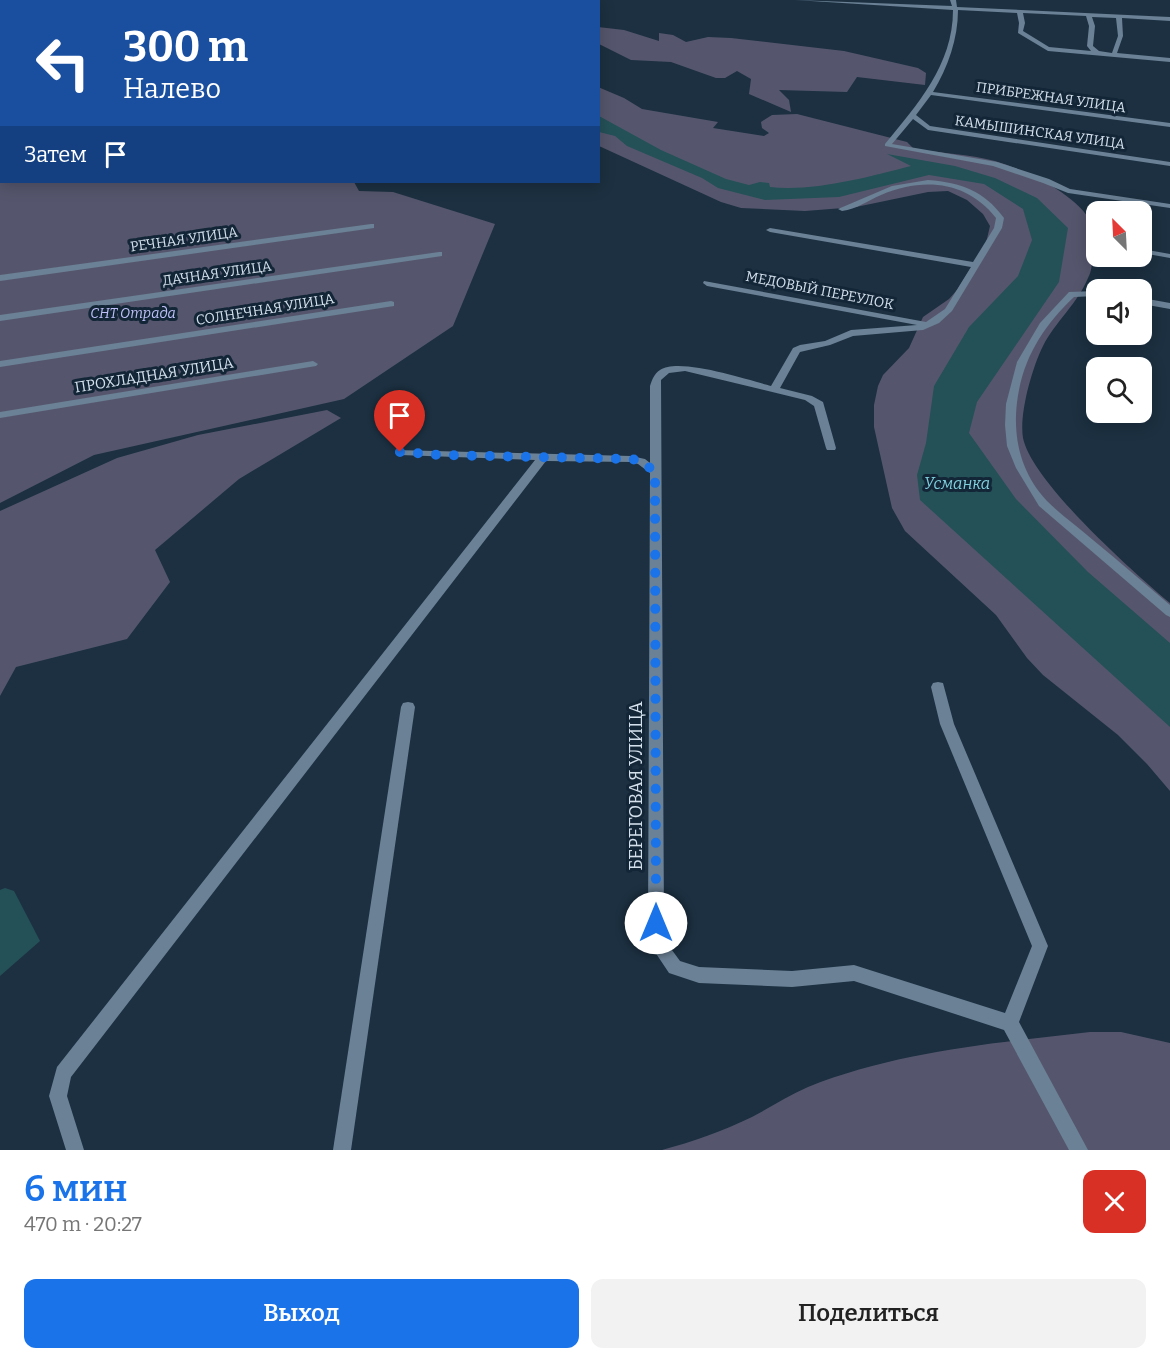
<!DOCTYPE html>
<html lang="ru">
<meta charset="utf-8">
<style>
:root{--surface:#fff;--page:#f2f2f2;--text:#222;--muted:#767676;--accent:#1a73e8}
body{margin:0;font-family:Bitter,serif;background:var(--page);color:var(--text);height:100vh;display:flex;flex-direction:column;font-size:22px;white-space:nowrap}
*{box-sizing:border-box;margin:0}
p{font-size:20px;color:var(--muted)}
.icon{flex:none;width:33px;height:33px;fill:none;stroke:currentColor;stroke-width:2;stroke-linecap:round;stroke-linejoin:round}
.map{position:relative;height:1150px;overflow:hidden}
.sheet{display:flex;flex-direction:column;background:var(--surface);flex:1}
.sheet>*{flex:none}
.banner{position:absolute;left:0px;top:0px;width:600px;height:183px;box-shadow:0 3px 15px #0003;background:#1a4fa0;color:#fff;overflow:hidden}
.needle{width:39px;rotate:336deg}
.buttons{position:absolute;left:1086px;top:201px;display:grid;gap:12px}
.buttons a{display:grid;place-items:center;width:66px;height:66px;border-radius:12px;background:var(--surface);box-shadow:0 3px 15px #0003;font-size:30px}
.pin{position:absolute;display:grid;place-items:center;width:51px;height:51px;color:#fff;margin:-62px -26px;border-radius:50% 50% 50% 0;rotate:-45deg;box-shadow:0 0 6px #0007}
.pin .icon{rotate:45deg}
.me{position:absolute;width:66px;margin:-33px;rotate:0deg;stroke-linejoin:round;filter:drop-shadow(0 0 4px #0008)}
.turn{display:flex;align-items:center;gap:21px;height:126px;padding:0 24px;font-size:27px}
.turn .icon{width:78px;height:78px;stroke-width:2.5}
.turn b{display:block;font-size:42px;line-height:51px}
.then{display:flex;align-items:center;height:57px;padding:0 24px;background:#0003;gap:12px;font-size:22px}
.round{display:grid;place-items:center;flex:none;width:63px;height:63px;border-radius:12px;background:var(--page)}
.summary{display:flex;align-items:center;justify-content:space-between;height:102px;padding:0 24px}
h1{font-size:36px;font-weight:600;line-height:45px;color:var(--accent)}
.button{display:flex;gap:12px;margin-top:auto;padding:12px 24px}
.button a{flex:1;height:69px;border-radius:12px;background:var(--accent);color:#fff;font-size:24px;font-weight:600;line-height:69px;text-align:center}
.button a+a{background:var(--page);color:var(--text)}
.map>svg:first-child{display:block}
.green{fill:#55566d}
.water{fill:#245158}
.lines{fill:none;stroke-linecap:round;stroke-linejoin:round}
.minor{fill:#6b8195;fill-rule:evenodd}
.route{stroke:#1a73e8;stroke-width:10;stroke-dasharray:0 18}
.labels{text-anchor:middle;stroke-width:6;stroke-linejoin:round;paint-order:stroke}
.far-street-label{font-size:14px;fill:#d4e0ec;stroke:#132637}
.far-park-label{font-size:14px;font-style:italic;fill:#bfc0f9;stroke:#132637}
.street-label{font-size:15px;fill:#d4e0ec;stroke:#132637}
.water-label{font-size:16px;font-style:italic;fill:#7fcedc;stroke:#132637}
.near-street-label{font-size:18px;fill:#d4e0ec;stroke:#132637}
</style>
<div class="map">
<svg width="1170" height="1150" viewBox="0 0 1170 1150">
<rect width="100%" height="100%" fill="#1c3041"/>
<g class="green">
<polygon points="598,27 624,30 659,41 659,33 673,35 686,42 708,37 731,38 844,51 918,68 926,73 925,85 857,77 847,92 779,90 789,100 791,112 749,94 751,79 737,71 725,78 716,78 671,62 631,60 599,44"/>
<path d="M 598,87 L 624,98 L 642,109 L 718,122 L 713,128 L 764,136 L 769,133 L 762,128 L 761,122 L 772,115 L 797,114 L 907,142 L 914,149 C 940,153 969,154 995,161 C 1025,170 1078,194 1092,224 C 1096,234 1094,245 1092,256 C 1092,263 1092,271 1088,278 C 1078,303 1055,322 1043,346 C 1032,368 1019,414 1023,438 C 1032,482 1134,573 1170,603 L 1170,791 L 1147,764 L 1118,735 L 1043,675 L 1027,658 L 996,615 L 905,531 L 892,508 L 874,427 L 874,405 L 878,386 L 883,375 L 909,348 L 923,317 L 949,299 L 957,290 L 986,243 L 990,226 L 983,214 L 967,200 L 948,191 L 928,192 L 856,207 L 805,211 L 741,208 L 721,202 L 599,146 Z"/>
<polygon points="0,151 2,182 354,182 359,191 393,192 495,224 453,326 344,399 94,455 0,503"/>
<polygon points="327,410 341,418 239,479 155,550 170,582 127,639 16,667 0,696 0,511 117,458 198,435"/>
<path d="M 1090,1032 L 1121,1032 L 1170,1043 L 1170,1150 L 662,1150 C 692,1142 723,1131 752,1117 C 771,1107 789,1095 808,1087 C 898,1051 996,1043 1090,1032 Z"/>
</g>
<g class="water">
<path d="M 599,116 L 661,150 L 726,179 L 749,185 L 760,182 L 769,183 L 770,187 C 813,192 868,177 911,166 L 887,154 L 955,166 L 995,178 L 1037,198 L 1068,228 L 1059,282 L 977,402 L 969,433 L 1016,499 L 1088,572 L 1170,643 L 1170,727 L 920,500 L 917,475 L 926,443 L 934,386 L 969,327 L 1018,276 L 1032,240 L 1023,209 L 984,184 L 929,175 L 839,197 L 765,200 L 718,188 L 702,178 L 627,146 L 615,136 L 599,132 Z"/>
<polygon points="5,888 14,891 40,941 0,976 0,890"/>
</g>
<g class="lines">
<g class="minor">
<polygon points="157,0 163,0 163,2 158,2"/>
<polygon points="190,0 198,0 187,2"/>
<path d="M 795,0 L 952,6 L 950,0 L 956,0 L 957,7 L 1170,17 L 1170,21 L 1122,18 L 1123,36 L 1117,53 L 1170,58 L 1170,62 L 1048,51 L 1018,33 L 1019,23 L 1017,13 L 958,10 C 958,39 948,67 933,92 L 1170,123 L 1170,127 L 931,95 L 916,115 L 930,126 L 1170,162 L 1170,166 L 928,130 L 913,119 L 892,144 L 997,162 L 1049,179 L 1070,189 L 1170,204 L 1170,208 L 1068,193 L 1043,183 L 993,166 L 885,146 L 885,144 C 917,105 953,65 953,10 ZM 1023,13 L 1086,16 L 1089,26 L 1087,46 L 1091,51 L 1049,47 L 1023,31 L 1025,23 ZM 1092,17 L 1116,18 L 1118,36 L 1112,53 L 1099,51 L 1093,46 L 1095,26 Z"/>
<rect x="0" y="21" width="2" height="4"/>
<path d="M 928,180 C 962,183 983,190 1004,218 L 1002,228 L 952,311 L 939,323 L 923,330 L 853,336 L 830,345 L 800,352 L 780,388 L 812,396 L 823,402 L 836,448 L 835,450 L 827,450 L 826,448 L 814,406 L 805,400 L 685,371 L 669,373 L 661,380 L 664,923 L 669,946 L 680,961 L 699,967 L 792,971 L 854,965 L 1005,1013 L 1032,946 L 940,724 L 931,687 L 933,683 L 938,682 L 943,683 L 954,724 L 1048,946 L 1019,1022 L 1088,1150 L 1069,1150 L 1004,1030 L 854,981 L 792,987 L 699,983 L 669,973 L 653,949 L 648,923 L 650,473 L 638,464 L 631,462 L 546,461 L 71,1077 L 67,1096 L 84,1150 L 66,1150 L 49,1096 L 57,1067 L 535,460 L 400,455 L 396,454 L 395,452 L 396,450 L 631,456 L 645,459 L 650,463 L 650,386 C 652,380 654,374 660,370 C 679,357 748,380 771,386 L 793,348 L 800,345 L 825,341 L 851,330 L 917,325 L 707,286 L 703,283 L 704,281 L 926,322 L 945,309 L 971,267 L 770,232 L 766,230 L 770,228 L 973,262 L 994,228 L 996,218 C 967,181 923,177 881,195 C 867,201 857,209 842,211 L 838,209 L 892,186 Z"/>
<polygon points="371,224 374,224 374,228 0,281 0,275"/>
<polygon points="1142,249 1170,254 1170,258 1142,253"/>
<polygon points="439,252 442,252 442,256 0,321 0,315"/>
<path d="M 1069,292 L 1096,291 L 1096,296 L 1074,297 C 1047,322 1026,353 1019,390 C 1011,430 1018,470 1047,501 C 1061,515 1078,527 1093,540 C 1119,561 1144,583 1170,605 L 1170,617 L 1166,615 L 1039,506 L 1016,468 L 1007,446 L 1005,425 L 1006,404 L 1017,362 L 1040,323 Z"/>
<polygon points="1142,298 1170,303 1170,309 1142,304"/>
<polygon points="391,301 394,302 394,306 0,367 0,361"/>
<polygon points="313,361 318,364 316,366 0,418 0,412"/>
<polygon points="408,702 413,703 415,707 351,1150 333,1150 401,707 403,703"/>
</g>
</g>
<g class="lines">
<polyline class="route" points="400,452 441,455 631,459 641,461 655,472 656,923"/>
</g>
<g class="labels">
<g class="far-street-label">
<text transform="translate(1051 97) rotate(8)" y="5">ПРИБРЕЖНАЯ УЛИЦА</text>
<text transform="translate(1040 132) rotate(8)" y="5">КАМЫШИНСКАЯ УЛИЦА</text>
<text transform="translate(184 239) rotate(-8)" y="5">РЕЧНАЯ УЛИЦА</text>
<text transform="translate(217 273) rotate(-8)" y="5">ДАЧНАЯ УЛИЦА</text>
<text transform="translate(820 290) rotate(11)" y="5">МЕДОВЫЙ ПЕРЕУЛОК</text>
<text transform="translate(265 309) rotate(-9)" y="5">СОЛНЕЧНАЯ УЛИЦА</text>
</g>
<g class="far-park-label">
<text x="133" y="318">СНТ Отрада</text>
</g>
<g class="street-label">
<text transform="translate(154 375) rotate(-9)" y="5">ПРОХЛАДНАЯ УЛИЦА</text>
</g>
<g class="water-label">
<text x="957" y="489">Усманка</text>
</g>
<g class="near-street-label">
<text transform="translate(636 786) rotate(-90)" y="6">БЕРЕГОВАЯ УЛИЦА</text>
</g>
</g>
</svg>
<div class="buttons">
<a><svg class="needle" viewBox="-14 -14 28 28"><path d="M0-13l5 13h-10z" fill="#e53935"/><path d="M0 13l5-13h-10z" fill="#767676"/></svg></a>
<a><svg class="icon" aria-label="sound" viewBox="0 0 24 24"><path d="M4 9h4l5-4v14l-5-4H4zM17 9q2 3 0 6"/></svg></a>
<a><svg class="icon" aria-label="search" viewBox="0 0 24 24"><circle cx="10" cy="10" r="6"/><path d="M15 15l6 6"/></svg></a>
</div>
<div class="pin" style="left:400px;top:452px;background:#d93025"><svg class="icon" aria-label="arrive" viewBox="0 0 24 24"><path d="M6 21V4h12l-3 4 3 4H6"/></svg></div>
<svg class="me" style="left:656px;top:923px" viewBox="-20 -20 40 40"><circle r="19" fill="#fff"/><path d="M0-13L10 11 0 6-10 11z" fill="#1a73e8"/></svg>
<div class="banner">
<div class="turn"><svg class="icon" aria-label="left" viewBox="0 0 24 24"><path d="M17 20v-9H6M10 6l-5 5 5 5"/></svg><div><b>300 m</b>Налево</div></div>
<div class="then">Затем<svg class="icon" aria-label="arrive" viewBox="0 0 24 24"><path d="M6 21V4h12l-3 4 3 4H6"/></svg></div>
</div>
</div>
<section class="sheet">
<div class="summary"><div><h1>6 мин</h1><p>470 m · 20:27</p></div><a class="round" style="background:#d93025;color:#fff"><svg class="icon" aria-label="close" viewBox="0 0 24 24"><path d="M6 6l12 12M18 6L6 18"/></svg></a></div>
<div class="button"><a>Выход</a><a>Поделиться</a></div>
</section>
